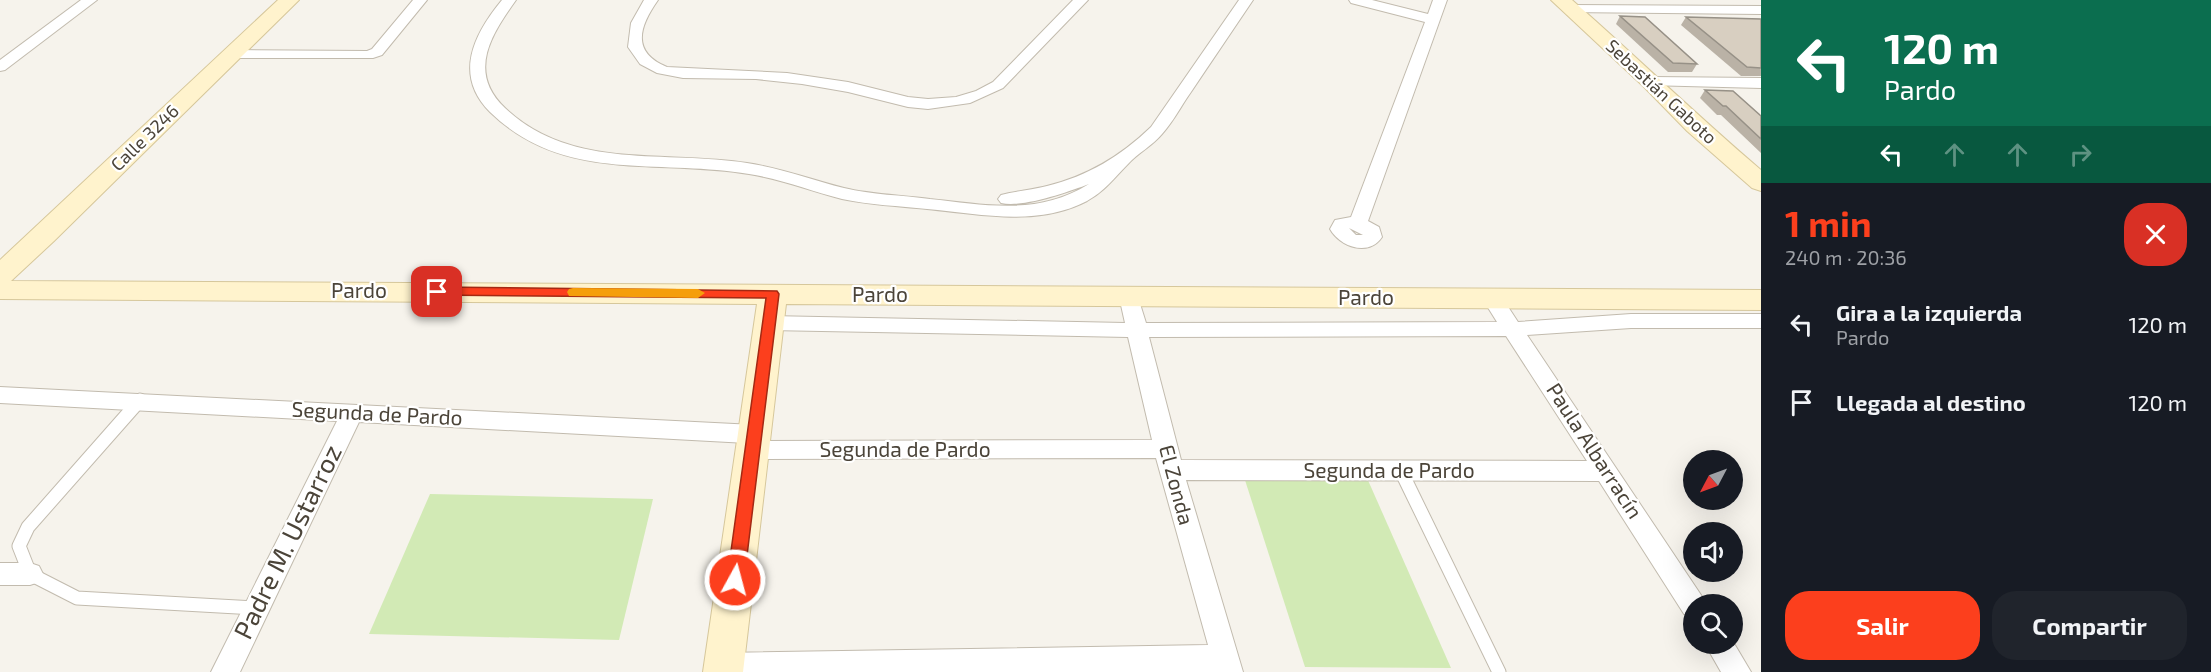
<!DOCTYPE html>
<html lang="es">
<meta charset="utf-8">
<style>
:root{--surface:#171b24;--page:#20242c;--text:#f1f3f6;--muted:#9ea1a6;--accent:#fc3f1d}
body{margin:0;font-family:"Exo 2",sans-serif;background:var(--page);color:var(--text);height:100vh;display:flex;flex-direction:column;font-size:22px;white-space:nowrap}
*{box-sizing:border-box;margin:0}
p{font-size:20px;color:var(--muted)}
.icon{flex:none;width:33px;height:33px;fill:none;stroke:currentColor;stroke-width:2;stroke-linecap:round;stroke-linejoin:round}
.map{position:relative;flex:1;overflow:hidden}
.sheet{display:flex;flex-direction:column;background:var(--surface);width:450px}
.sheet>*{flex:none}
.hud{background:#0b6e4f;color:#fff;overflow:hidden}
.needle{width:39px;rotate:229deg}
.buttons{position:absolute;left:1683px;top:450px;display:grid;gap:12px}
.buttons a{display:grid;place-items:center;width:60px;height:60px;border-radius:50%;background:var(--surface);box-shadow:0 6px 24px #0002;font-size:30px}
.pin{position:absolute;display:grid;place-items:center;width:51px;height:51px;color:#fff;margin:-26px;border-radius:12px;box-shadow:0 3px 9px #0006}
.me{position:absolute;width:66px;margin:-33px;rotate:7deg;stroke-linejoin:round;filter:drop-shadow(0 0 4px #0008)}
.turn{display:flex;align-items:center;gap:21px;height:126px;padding:0 24px;font-size:27px}
.turn .icon{width:78px;height:78px;stroke-width:2.5}
.turn b{display:block;font-size:42px;line-height:51px}
.lanes{display:flex;align-items:center;height:57px;padding:0 24px;background:#0003;justify-content:center;gap:30px;direction:ltr}
.lanes .off{opacity:.35}
.round{display:grid;place-items:center;flex:none;width:63px;height:63px;border-radius:24px;background:var(--page)}
.summary{display:flex;align-items:center;justify-content:space-between;height:102px;padding:0 24px}
h1{font-size:36px;font-weight:700;line-height:45px;color:var(--accent)}
.action{display:flex;gap:12px;margin-top:auto;padding:12px 24px}
.action a{flex:1;height:69px;border-radius:24px;background:var(--accent);color:#fff;font-size:24px;font-weight:700;line-height:69px;text-align:center}
.action a+a{background:var(--page);color:var(--text)}
ul{padding:0;list-style:none}
li{display:flex;align-items:center;gap:18px;height:78px;padding:0 24px}
li div{flex:1}
li b{display:block;font-size:22px}
li em{font-style:normal}
main{display:flex;flex:1;min-height:0}
.map>svg:first-child{display:block}
.green{fill:#d2eab5}
.lines{fill:none;stroke-linecap:round;stroke-linejoin:round}
.lane-casing{stroke:#c2bbae;stroke-width:15}
.street-casing{stroke:#c2bbae;stroke-width:2}
.secondary-casing{stroke:#d6c79b;stroke-width:2}
.lane{stroke:#fff;stroke-width:13}
.street{fill:#fff;fill-rule:evenodd}
.secondary{fill:#fff3cd;fill-rule:evenodd}
.wall{fill:#bab2a6}
.building{fill:#d8cfc1;stroke:#979187;stroke-width:1.5}
.route{fill:#fc3f1d;stroke:#a42913;stroke-width:1.5}
.slow{fill:#f59e0b}
.labels{text-anchor:middle;stroke-width:4.5;stroke-linejoin:round;paint-order:stroke}
.far-street-label{font-size:18px;fill:#4b4439;stroke:#fff}
.street-label{font-size:21px;fill:#4b4439;stroke:#fff}
.near-street-label{font-size:26px;fill:#4b4439;stroke:#fff}
</style>
<main>
<div class="map">
<svg width="1761" height="672" viewBox="0 0 1761 672">
<rect width="100%" height="100%" fill="#f6f3ec"/>
<g class="green">
<polygon points="1244,477 1367,478 1451,668 1305,667"/>
<polygon points="430,494 653,499 619,640 369,634"/>
</g>
<g class="lines">
<g class="lane-casing">
<g id="lane">
<polyline points="140,400 28,527 19,546 30,574 77,598 255,608"/>
<polyline points="1401,471 1499,672"/>
</g>
</g>
<g class="street-casing">
<g id="street">
<polygon points="81,0 97,0 5,70 0,71 0,60"/>
<polygon points="413,0 427,0 382,55 373,58 233,58 226,54 233,50 367,51 372,49"/>
<path d="M 502,0 L 516,0 C 491,35 467,72 505,108 C 571,171 665,150 747,163 C 781,168 812,180 844,188 C 872,195 902,195 930,199 C 987,205 1037,216 1089,184 C 1068,192 1023,208 1001,203 L 998,199 L 1001,195 C 1016,191 1032,190 1047,186 C 1088,176 1121,156 1151,127 L 1239,0 L 1253,0 C 1232,31 1211,62 1191,92 C 1181,106 1173,122 1162,134 C 1152,146 1138,153 1128,164 C 1114,178 1105,191 1087,201 C 1037,227 980,214 927,209 C 899,206 870,205 842,199 C 811,191 781,179 749,174 C 657,158 564,184 490,112 C 453,75 474,34 502,0 Z"/>
<path d="M 644,0 L 658,0 C 639,27 631,52 667,67 L 787,73 L 848,82 L 908,97 L 928,99 L 956,97 L 976,91 L 993,82 L 1073,0 L 1088,0 L 1003,88 L 970,103 L 928,109 L 908,107 L 848,92 L 802,84 L 756,79 L 683,78 L 657,73 L 640,64 L 628,47 L 631,23 Z"/>
<path d="M 1349,0 L 1372,0 L 1428,14 L 1433,0 L 1447,0 L 1368,221 L 1379,227 L 1382,237 C 1369,257 1340,247 1330,229 L 1335,220 L 1351,217 L 1425,22 L 1351,3 ZM 1349,228 L 1363,235 L 1356,235 Z"/>
<polygon points="1571,5 1761,6 1761,14 1566,12 1564,9 1566,6"/>
<polygon points="1652,77 1761,78 1761,88 1647,85 1644,82"/>
<path d="M 1129,289 L 1136,291 L 1146,323 L 1497,322 L 1482,298 L 1485,293 L 1492,291 L 1499,293 L 1518,322 L 1631,314 L 1761,314 L 1761,328 L 1631,328 L 1527,335 L 1707,604 L 1694,604 L 1694,617 L 1684,614 L 1599,481 L 1186,480 L 1243,672 L 712,672 L 710,666 L 714,657 L 724,653 L 1208,645 L 1156,458 L 752,459 L 744,456 L 740,450 L 747,443 L 359,422 L 240,672 L 211,672 L 337,421 L 0,403 L 0,387 L 754,425 L 762,428 L 766,434 L 761,441 L 1152,440 L 1128,337 L 769,330 L 762,328 L 759,323 L 762,318 L 769,316 L 1125,323 L 1119,296 L 1122,291 ZM 1506,336 L 1587,461 L 1181,460 L 1149,337 Z"/>
<polygon points="0,563 30,563 39,566 43,574 39,582 30,585 0,585"/>
<polygon points="1732,640 1751,672 1721,672 1705,644 1732,644"/>
</g>
</g>
<g class="secondary-casing">
<g id="secondary">
<polygon points="278,0 299,0 54,241 11,281 1761,290 1761,310 786,304 743,672 703,672 757,304 0,299 0,260"/>
<path d="M 1551,0 L 1572,0 C 1636,56 1696,115 1761,170 L 1761,191 L 1752,188 L 1687,131 L 1644,87 Z"/>
</g>
</g>
<use href="#lane" class="lane"/>
<use href="#street" class="street"/>
<use href="#secondary" class="secondary"/>
</g>
<g class="wall">
<polygon points="1620,16 1697,64 1692,72 1668,72 1616,24"/>
<polygon points="1686,17 1761,19 1761,76 1741,76 1681,25"/>
<polygon points="1705,90 1761,116 1761,153 1721,115 1717,115 1700,98"/>
</g>
<g class="building">
<polygon points="1620,16 1645,17 1697,64 1673,63"/>
<polygon points="1686,17 1761,19 1761,68 1747,67"/>
<polygon points="1705,90 1733,91 1761,116 1761,139 1726,106 1723,106"/>
</g>
<polygon class="route" points="437,287 777,291 779,294 744,580 741,585 735,587 729,585 727,580 766,298 433,295 431,292"/>
<polygon class="slow" points="573,288 698,289 705,293 698,298 569,296 567,292 569,289"/>
<g class="labels">
<g class="far-street-label">
<text transform="translate(1661 92) rotate(43)" y="6">Sebastián Gaboto</text>
<text transform="translate(145 138) rotate(-44)" y="6">Calle 3246</text>
</g>
<g class="street-label">
<text x="359" y="298">Pardo</text>
<text x="880" y="302">Pardo</text>
<text x="1366" y="305">Pardo</text>
<text transform="translate(377 414) rotate(3)" y="7">Segunda de Pardo</text>
<text x="905" y="457">Segunda de Pardo</text>
<text transform="translate(1594 451) rotate(57)" y="7">Paula Albarracín</text>
<text x="1389" y="478">Segunda de Pardo</text>
<text transform="translate(1176 485) rotate(75)" y="7">El Zonda</text>
</g>
<g class="near-street-label">
<text transform="translate(288 542) rotate(-64)" y="9">Padre M. Ustarroz</text>
</g>
</g>
</svg>
<div class="buttons">
<a><svg class="needle" viewBox="-14 -14 28 28"><path d="M0-13l5 13h-10z" fill="#e53935"/><path d="M0 13l5-13h-10z" fill="#9ea1a6"/></svg></a>
<a><svg class="icon" aria-label="sound" viewBox="0 0 24 24"><path d="M4 9h4l5-4v14l-5-4H4zM17 9q2 3 0 6"/></svg></a>
<a><svg class="icon" aria-label="search" viewBox="0 0 24 24"><circle cx="10" cy="10" r="6"/><path d="M15 15l6 6"/></svg></a>
</div>
<div class="pin" style="left:437px;top:292px;background:#d93025"><svg class="icon" aria-label="arrive" viewBox="0 0 24 24"><path d="M6 21V4h12l-3 4 3 4H6"/></svg></div>
<svg class="me" style="left:735px;top:580px" viewBox="-20 -20 40 40"><circle r="17" fill="#fc3f1d" stroke="#fff" stroke-width="3"/><path d="M0-11L8 9 0 5-8 9z" fill="#fff"/></svg>
</div>
<section class="sheet">
<div class="hud">
<div class="turn"><svg class="icon" aria-label="left" viewBox="0 0 24 24"><path d="M17 20v-9H6M10 6l-5 5 5 5"/></svg><div><b>120 m</b>Pardo</div></div>
<div class="lanes"><svg class="icon" aria-label="left" viewBox="0 0 24 24"><path d="M17 20v-9H6M10 6l-5 5 5 5"/></svg><svg class="icon off" aria-label="ahead" viewBox="0 0 24 24"><path d="M12 20V5M6 11l6-6 6 6"/></svg><svg class="icon off" aria-label="ahead" viewBox="0 0 24 24"><path d="M12 20V5M6 11l6-6 6 6"/></svg><svg class="icon off" aria-label="right" viewBox="0 0 24 24"><path d="M7 20v-9h11M14 6l5 5-5 5"/></svg></div>
</div>
<div class="summary"><div><h1>1 min</h1><p>240 m · 20:36</p></div><a class="round" style="background:#d93025;color:#fff"><svg class="icon" aria-label="close" viewBox="0 0 24 24"><path d="M6 6l12 12M18 6L6 18"/></svg></a></div>
<ul>
<li><svg class="icon" aria-label="left" viewBox="0 0 24 24"><path d="M17 20v-9H6M10 6l-5 5 5 5"/></svg><div><b>Gira a la izquierda</b><p>Pardo</p></div><em>120 m</em></li>
<li><svg class="icon" aria-label="arrive" viewBox="0 0 24 24"><path d="M6 21V4h12l-3 4 3 4H6"/></svg><div><b>Llegada al destino</b></div><em>120 m</em></li>
</ul>
<div class="action"><a>Salir</a><a>Compartir</a></div>
</section>
</main>
